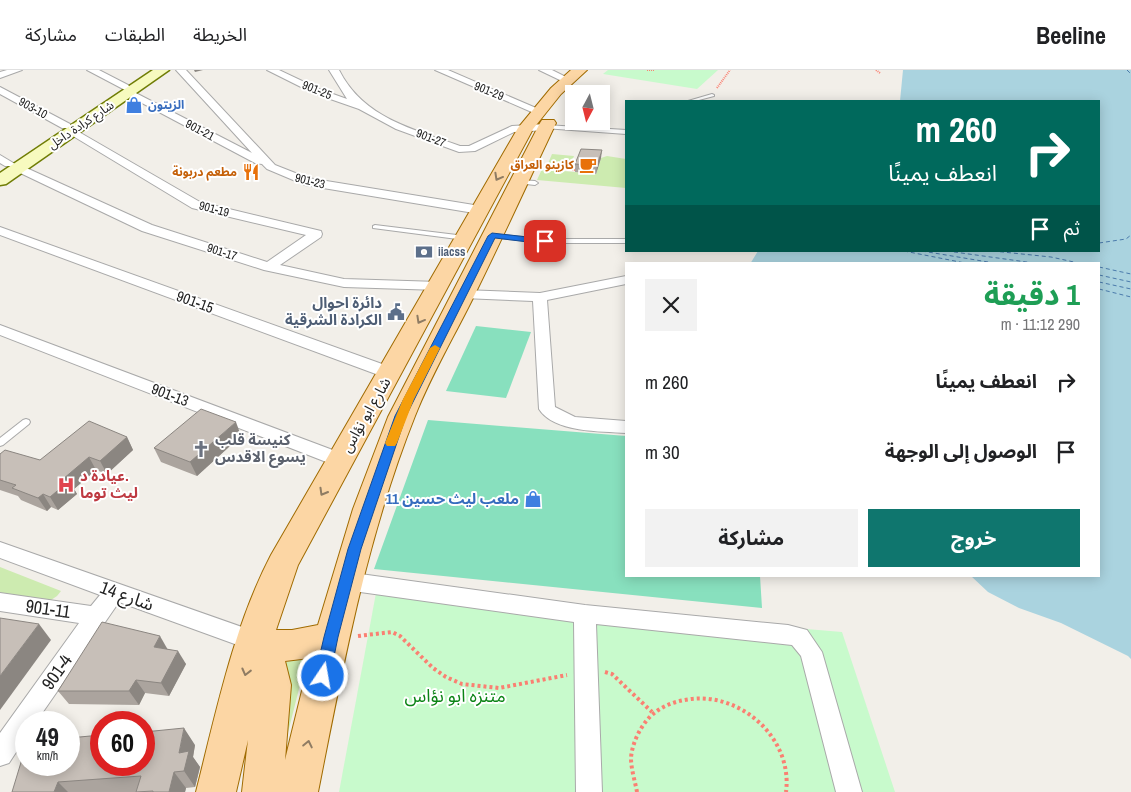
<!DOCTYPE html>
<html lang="ar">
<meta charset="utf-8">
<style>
:root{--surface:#fff;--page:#f2f2f2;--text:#202124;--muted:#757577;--line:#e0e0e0;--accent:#0f766e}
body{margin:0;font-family:"Archivo Narrow","Noto Sans Arabic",sans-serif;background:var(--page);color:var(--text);direction:rtl;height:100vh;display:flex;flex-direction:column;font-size:19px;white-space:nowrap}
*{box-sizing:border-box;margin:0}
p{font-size:16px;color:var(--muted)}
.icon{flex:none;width:28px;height:28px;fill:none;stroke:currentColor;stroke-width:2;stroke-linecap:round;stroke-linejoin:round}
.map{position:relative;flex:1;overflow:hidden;direction:ltr}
.sheet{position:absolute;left:625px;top:192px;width:475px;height:315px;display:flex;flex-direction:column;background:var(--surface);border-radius:0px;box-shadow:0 2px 12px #0003;direction:rtl}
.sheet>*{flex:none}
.hud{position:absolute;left:625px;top:30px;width:475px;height:152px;border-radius:0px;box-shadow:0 2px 12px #0003;direction:rtl;background:#00695c;color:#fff;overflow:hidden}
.needle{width:32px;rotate:187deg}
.fabs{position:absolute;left:565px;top:15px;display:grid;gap:10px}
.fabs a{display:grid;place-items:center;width:45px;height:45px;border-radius:0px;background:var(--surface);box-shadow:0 2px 12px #0003;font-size:25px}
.speed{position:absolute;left:15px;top:641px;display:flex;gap:10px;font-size:25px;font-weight:700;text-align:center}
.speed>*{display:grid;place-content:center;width:65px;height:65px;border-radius:50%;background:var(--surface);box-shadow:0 2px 12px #0003;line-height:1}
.speed small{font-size:12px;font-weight:400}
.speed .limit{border:8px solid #d22;background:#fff;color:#111}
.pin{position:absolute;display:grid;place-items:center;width:42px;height:42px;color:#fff;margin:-21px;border-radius:10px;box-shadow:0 2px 8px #0006}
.me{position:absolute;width:55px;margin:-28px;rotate:12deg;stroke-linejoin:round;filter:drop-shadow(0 0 4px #0008)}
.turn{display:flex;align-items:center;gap:18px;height:105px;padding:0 20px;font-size:22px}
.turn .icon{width:65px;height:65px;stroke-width:2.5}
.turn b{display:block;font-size:35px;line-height:42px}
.then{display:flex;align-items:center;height:48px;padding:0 20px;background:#0003;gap:10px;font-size:19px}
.round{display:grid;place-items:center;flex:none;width:52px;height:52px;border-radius:0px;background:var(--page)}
.overview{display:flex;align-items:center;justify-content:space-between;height:85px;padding:0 20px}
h1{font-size:30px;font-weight:700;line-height:38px;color:#1e9e55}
.button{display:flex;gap:10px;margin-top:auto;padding:10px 20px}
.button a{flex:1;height:58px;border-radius:0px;background:var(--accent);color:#fff;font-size:20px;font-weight:700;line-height:58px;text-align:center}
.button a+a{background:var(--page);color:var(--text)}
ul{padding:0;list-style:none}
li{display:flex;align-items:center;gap:15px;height:70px;padding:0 20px}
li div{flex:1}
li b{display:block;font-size:19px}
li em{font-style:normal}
header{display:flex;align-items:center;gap:30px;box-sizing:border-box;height:70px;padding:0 25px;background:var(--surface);border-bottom:1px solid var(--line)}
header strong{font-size:24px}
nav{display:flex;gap:28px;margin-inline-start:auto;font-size:18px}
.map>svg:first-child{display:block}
.grass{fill:#cdebb0}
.park{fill:#c8facc}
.pitch{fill:#88e0be}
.water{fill:#aad3df}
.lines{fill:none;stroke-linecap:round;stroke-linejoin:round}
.ferry{stroke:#4a7aab;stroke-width:1;stroke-dasharray:4 3;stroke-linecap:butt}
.service-casing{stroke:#a9a9a9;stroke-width:2}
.minor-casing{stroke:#a9a9a9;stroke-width:2}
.secondary-casing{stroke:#707d05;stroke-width:3}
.primary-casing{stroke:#a06b00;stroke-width:2}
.path-far1{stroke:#fa8072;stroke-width:2;stroke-dasharray:1 1;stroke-linecap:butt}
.path{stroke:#fa8072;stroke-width:4;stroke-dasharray:3 3;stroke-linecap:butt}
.service{fill:#fff;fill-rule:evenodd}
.minor{fill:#fff;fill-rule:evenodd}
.secondary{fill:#f7fabf;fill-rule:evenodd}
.primary{fill:#fcd6a4;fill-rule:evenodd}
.wall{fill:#aba49e}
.shaded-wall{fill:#8b8681}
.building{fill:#c7bfb8;stroke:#8b8681}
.oneway{stroke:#8f7c63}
.route{fill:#1a73e8;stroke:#114b97}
.slow{fill:#f59e0b}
.labels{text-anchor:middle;stroke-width:4;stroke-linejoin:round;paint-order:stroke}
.far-street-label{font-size:12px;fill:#222;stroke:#fff}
.far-shop-label{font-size:12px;font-weight:bold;fill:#366cbe;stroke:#fff;text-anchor:start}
.far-food-label{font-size:12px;font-weight:bold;fill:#c56008;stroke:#fff;text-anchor:end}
.far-service-label{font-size:12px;font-weight:bold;fill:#4e5e75;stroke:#fff;text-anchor:start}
.street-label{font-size:15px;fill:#222;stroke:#fff}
.service-label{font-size:15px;font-weight:bold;fill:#4e5e75;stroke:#fff;text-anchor:end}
.worship-label{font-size:15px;font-weight:bold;fill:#5b616d;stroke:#fff;text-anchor:start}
.health-label{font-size:15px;font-weight:bold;fill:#be3a42;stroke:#fff;text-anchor:start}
.shop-label{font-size:15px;font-weight:bold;fill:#366cbe;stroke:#fff;text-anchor:end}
.near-street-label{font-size:18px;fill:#222;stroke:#fff}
.near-park-label{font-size:18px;fill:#0c8416;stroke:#fff}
</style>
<header>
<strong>Beeline</strong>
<nav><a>الخريطة</a><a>الطبقات</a><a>مشاركة</a></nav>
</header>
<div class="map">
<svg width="1131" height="722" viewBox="0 0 1131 722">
<rect width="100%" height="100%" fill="#f2efe9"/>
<g class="grass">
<polygon points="552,84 574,86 569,98 547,96"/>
<polygon points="607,86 626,89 626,118 537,110 542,99 596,104 601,88"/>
<polygon points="0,497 61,521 57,526 48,532 0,523"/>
<polygon points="311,585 300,615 273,722 268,722 276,595"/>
</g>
<g class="park">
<polygon points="608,0 718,0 697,19 603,4"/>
<polygon points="376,523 842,562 895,722 339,722"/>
</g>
<g class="pitch">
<polygon points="476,256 531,262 506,328 446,321"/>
<polygon points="428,350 626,366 626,506 760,506 762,538 374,499"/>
</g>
<polygon class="water" points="903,0 1131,0 1131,589 1128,586 1061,553 1019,538 988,522 971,506 1099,506 1099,194 750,194 758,181 1099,181 1099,31 900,31"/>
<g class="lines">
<g class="ferry">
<polyline points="1127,0 1131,4"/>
<polyline points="1099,173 1126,169 1131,165"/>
<polyline points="904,181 970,194"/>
<polyline points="922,181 1000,194"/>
<polyline points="947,181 1041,194"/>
<polyline points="993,181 1051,187 1083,194"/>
<polyline points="1099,197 1131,204"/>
<polyline points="1099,205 1131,212"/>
<polyline points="1099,212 1131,219"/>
<polyline points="1099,219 1131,227"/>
</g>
<g class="service-casing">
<g id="service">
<polygon points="712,24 714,25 714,26 695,31 688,31"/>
<polygon points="546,55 626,60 626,64 544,58 543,57"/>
<polygon points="519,110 535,111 538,113 535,115 517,113 516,112"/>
<polygon points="375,155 465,166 468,168 465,170 373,158 373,156"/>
<polygon points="492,164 545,169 626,169 626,173 545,173 490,167 490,165"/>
<polygon points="26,349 29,350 30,352 29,354 3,375 0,376 0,368 23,350"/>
</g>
</g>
<g class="minor-casing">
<g id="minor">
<polygon points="7,0 22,0 0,8 0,2"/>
<polygon points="87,0 99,0 128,15 130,17 128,19 252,83 176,0 186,0 275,95 308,108 480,136 486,140 480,144 305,115 267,99 262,94 255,93 125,24 123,22 125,20"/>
<path d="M 267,0 L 279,0 L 319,19 L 347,29 L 329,0 L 339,0 C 363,48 413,59 460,76 L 469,76 L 512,56 L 546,54 L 551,57 L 546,60 L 514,62 L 475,81 L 459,82 L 396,59 L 359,39 L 313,23 Z"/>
<polygon points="435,0 448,0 543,41 542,43 534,43"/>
<polygon points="539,0 552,0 572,10 567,13 564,12"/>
<polygon points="0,17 70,54 71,56 70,58 62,58 0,24"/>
<polygon points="72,58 200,132 321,161 322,164 321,167 280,195 344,209 439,212 444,213 446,216 444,219 439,220 344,217 264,200 142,161 14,100 12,98 14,96 22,96 152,155 267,192 306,165 192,138 68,63 67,61"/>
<polygon points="0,85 15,94 13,96 5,96 0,93"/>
<polygon points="0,157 396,299 398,303 396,307 384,307 0,165"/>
<path d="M 626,206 L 626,214 L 547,230 L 555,337 L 575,347 L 626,351 L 626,363 C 601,361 554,363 539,339 L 533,231 L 463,228 L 458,227 L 456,224 L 458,221 L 463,220 L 540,223 Z"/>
<polygon points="0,255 346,385 349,390 346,395 340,396 334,395 0,265"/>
<polygon points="0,472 262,564 265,571 262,578 254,581 119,532 36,652 26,652 26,667 9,693 0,696 0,663 79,553 0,541 0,523 91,536 100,525 0,488"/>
<polygon points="346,502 585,535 788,555 807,560 822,582 862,722 836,722 801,586 792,575 596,554 602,722 576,722 574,552 346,520 339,517 336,511 339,505"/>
</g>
</g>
<g class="secondary-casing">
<polygon id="secondary" points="153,0 169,0 6,114 0,115 0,103"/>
</g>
<g class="primary-casing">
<path id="primary" d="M 571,0 L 587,0 L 561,24 L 533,59 L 298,495 L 276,560 L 292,560 L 318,555 L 353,439 L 388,347 L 540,53 L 542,50 L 554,50 L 556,53 C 529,110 503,167 475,224 C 455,265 432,303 415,346 C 367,466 343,595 318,722 L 242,722 L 248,670 L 236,722 L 196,722 C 216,643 233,558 271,485 L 518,58 L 551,18 ZM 310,588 L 285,690 L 291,615 L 285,591 Z"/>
</g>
<g class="path-far1">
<polyline points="647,0 654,0"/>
<polyline points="876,0 880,3"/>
<polyline points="717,18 730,0"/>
<polyline points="544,98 576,100"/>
</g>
<g class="path">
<polyline points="358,566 392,562 400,566 433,598 446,607 462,614 499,618 567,605"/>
<polyline points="605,602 612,604 652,642"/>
<path d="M 637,722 C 635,711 631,699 631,688 C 632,674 639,660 647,650 C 658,637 674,631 691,629 C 742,623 793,669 786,722"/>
</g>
<use href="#service" class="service"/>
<use href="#minor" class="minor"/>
<use href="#secondary" class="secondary"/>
<use href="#primary" class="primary"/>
</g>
<g class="wall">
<polygon points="601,88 596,104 575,102 575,94"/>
<polygon points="241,366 197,406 161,392 154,378"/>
<polygon points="127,367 133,380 107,404 96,400 74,419 77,424 58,440 51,437 47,441 21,430 18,426 0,420 0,384 40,390"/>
<polygon points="168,579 186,594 169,626 145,623 139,635 69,634 58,621"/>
<polygon points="195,675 193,687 200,697 195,717 186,718 185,722 12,722"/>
</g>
<g class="shaded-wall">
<polygon points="194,0 203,0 195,2"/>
<polygon points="602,80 601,88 596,104 597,96"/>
<polygon points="236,352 241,366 197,406 190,392"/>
<polygon points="127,367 133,380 107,404 100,391"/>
<polygon points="89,387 96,400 74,419 77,424 58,440 50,427 63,409"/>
<polygon points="43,424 51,437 47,441 38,428"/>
<polygon points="39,554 51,570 0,640 0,606"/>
<polygon points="160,566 168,580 154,577"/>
<polygon points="178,581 186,594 169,626 161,613"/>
<polygon points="136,610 145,623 139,635 129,621"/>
<polygon points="184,658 195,675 193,687 200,697 195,717 184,701 179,683"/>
<polygon points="174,702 186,718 185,722 169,722"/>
<polygon points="58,712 68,722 54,722"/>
</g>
<g class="building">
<polygon points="581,79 602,80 597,96 575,94"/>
<polygon points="201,339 236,352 190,392 154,378"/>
<polygon points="89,351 127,367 100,391 89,387 63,409 69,411 50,427 43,424 38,428 12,418 16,415 0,410 0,384 5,380 40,390"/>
<polygon points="0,548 39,554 0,606"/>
<polygon points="102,552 160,566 154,577 178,581 161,613 136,610 129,621 58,621"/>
<polygon points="184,658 179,683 189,681 184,701 174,702 169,722 153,722 153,721 136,722 141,706 58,712 54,722 12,722 26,676 26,695 69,695 69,668 101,665 101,695 144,695 144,662"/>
</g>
<defs><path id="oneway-chevron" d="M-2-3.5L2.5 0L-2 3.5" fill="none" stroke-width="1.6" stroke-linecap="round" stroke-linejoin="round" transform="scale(1.25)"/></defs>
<g class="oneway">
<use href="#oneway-chevron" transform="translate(498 107) rotate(119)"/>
<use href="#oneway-chevron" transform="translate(420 250) rotate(119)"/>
<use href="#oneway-chevron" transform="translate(323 422) rotate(120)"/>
<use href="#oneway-chevron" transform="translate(246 602) rotate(104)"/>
<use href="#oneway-chevron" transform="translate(308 674) rotate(-78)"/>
</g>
<polygon class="route" points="492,163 545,169 549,171 545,174 495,168 406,346 361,479 338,567 330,606 328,610 323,612 317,610 315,606 324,567 348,479 395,346 488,166"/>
<polygon class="slow" points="435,275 440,278 414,329 397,373 395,376 387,376 385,373 403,329 430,278"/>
<defs>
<g id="shop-bare" transform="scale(1.35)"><path d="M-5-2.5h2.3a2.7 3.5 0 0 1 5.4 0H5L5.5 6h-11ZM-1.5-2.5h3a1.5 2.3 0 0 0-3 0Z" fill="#3f7fe0" stroke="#fff" stroke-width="2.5" paint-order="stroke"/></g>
<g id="cafe-bare" transform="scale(1.35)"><path d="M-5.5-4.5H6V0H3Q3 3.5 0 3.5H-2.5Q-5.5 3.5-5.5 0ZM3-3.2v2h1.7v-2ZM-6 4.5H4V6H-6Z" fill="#e8710a" stroke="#fff" stroke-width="2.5" paint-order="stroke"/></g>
<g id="restaurant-bare" transform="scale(1.35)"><path d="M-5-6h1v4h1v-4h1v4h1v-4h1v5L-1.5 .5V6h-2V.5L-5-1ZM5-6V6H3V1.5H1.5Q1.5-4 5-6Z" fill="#e8710a" stroke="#fff" stroke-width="2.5" paint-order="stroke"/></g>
<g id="bank-bare" transform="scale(1.35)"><path d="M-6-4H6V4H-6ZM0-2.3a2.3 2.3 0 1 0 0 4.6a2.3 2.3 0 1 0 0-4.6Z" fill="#5c6f8a" stroke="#fff" stroke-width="2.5" paint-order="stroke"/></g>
<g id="civic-bare" transform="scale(1.35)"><path d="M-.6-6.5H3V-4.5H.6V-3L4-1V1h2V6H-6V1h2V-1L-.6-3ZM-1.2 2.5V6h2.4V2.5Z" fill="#5c6f8a" stroke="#fff" stroke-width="2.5" paint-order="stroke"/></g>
<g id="church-bare" transform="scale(1.35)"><path d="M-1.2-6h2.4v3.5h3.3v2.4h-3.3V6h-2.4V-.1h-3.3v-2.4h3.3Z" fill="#6b7280" stroke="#fff" stroke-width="2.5" paint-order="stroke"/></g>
<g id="hospital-bare" transform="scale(1.35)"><path d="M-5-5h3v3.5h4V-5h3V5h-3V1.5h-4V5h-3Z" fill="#e0444e" stroke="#fff" stroke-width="2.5" paint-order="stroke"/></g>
</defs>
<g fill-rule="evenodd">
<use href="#shop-bare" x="134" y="35"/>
<use href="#cafe-bare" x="588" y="95"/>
<use href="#restaurant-bare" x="251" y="102"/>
<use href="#bank-bare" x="424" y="182"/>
<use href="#civic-bare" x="396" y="242"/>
<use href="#church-bare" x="201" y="379"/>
<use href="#hospital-bare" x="66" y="415"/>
<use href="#shop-bare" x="533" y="429"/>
</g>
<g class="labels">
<g class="far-street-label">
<text transform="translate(317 20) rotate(22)" y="4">901-25</text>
<text transform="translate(489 21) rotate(22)" y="4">901-29</text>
<text transform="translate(33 38) rotate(29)" y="4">903-10</text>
<text transform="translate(81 55) rotate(-34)" y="4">شارع كرادة داخل</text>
<text transform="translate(200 60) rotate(28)" y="4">901-21</text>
<text transform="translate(431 68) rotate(21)" y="4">901-27</text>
<text transform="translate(310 111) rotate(14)" y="4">901-23</text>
<text transform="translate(214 139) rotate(15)" y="4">901-19</text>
<text transform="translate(222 182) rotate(18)" y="4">901-17</text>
</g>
<g class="far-shop-label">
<text x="148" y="39">الزيتون</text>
</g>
<g class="far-food-label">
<text x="574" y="99">كازينو العراق</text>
<text x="237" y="106">مطعم دربونة</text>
</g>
<g class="far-service-label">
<text x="438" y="186">iiacss</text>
</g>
<g class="street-label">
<text transform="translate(195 232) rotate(20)" y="5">901-15</text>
<text transform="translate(170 325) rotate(21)" y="5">901-13</text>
<text transform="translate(366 345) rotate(-60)" y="5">شارع ابو نؤاس</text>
</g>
<g class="service-label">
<text x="382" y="238">دائرة احوال<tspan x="382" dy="17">الكرادة الشرقية</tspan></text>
</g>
<g class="worship-label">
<text x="215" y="375">كنيسة قلب<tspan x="215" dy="17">يسوع الاقدس</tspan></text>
</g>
<g class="health-label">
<text x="80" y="411">عيادة د.<tspan x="80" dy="17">ليث توما</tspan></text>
</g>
<g class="shop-label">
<text x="519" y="434">ملعب ليث حسين 11</text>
</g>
<g class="near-street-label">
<text transform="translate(127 526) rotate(20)" y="6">شارع 14</text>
<text transform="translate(48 539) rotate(8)" y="6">901-11</text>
<text transform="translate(57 602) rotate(-55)" y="6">901-4</text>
</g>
<g class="near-park-label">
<text x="455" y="632">متنزه ابو نؤاس</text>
</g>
</g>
</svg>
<div class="fabs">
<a><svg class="needle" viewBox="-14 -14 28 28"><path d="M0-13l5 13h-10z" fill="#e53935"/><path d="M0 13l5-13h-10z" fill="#757577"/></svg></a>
</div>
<div class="speed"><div>49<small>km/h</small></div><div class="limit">60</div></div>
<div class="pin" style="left:545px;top:171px;background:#d93025"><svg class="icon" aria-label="arrive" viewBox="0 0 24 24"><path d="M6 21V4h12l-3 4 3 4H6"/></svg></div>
<svg class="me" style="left:323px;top:606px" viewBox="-20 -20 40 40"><circle r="17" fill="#1a73e8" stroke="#fff" stroke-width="3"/><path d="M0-11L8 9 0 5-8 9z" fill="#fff"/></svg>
<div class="hud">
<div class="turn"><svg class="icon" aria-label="right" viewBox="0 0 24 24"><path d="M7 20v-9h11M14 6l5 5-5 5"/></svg><div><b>260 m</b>انعطف يمينًا</div></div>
<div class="then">ثم<svg class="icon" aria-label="arrive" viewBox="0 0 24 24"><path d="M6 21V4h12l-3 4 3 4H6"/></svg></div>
</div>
<section class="sheet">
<div class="overview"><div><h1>1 دقيقة</h1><p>290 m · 11:12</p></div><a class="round"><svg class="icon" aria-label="close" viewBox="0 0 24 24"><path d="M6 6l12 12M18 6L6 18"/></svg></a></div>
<ul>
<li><svg class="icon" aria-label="right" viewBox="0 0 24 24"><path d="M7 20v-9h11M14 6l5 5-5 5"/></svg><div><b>انعطف يمينًا</b></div><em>260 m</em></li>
<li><svg class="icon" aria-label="arrive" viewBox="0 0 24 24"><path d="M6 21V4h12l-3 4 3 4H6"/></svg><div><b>الوصول إلى الوجهة</b></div><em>30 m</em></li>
</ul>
<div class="button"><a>خروج</a><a>مشاركة</a></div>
</section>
</div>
